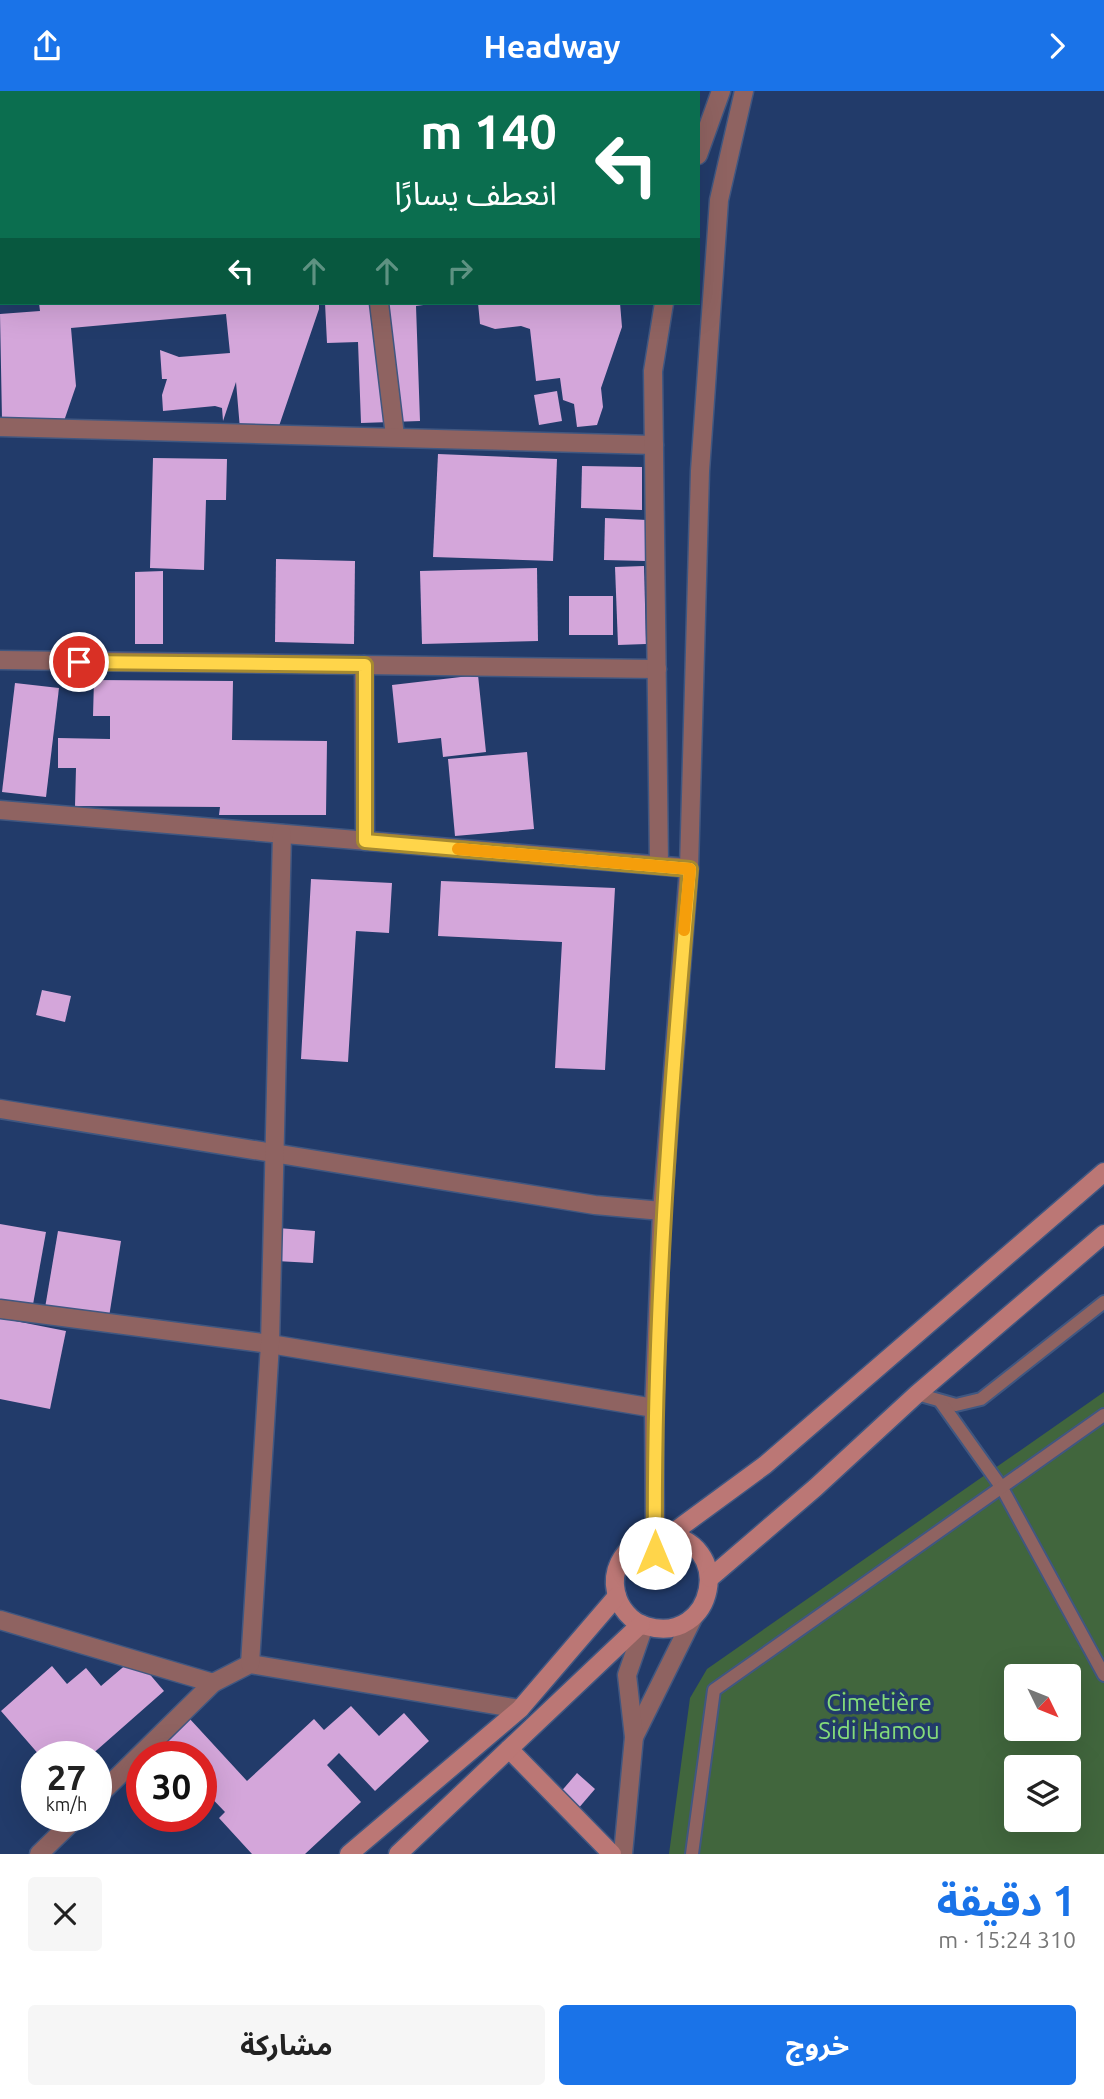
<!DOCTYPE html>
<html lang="ar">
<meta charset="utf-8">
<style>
:root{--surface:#fff;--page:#f6f6f6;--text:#222;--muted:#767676;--accent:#1a73e8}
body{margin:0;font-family:Ubuntu,"Noto Sans Arabic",sans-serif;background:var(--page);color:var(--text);direction:rtl;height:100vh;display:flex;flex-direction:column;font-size:26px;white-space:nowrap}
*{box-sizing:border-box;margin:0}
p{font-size:23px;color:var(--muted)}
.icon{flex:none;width:38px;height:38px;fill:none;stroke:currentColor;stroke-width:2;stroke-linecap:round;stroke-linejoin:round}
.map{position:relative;height:1763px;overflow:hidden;direction:ltr}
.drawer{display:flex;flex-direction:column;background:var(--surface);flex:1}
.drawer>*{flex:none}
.banner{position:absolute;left:0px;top:0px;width:700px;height:214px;box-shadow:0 7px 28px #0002;direction:rtl;background:#0b6e4f;color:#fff;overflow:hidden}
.needle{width:46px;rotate:133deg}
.controls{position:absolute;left:1004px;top:1573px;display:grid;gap:14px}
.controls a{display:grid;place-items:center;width:77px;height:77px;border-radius:7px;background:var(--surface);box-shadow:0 7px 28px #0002;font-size:35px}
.speed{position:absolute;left:21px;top:1650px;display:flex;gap:14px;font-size:35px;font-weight:700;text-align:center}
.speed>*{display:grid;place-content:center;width:91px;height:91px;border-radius:50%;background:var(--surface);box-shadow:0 7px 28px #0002;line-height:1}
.speed small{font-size:18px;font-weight:400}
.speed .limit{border:10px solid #d22;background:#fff;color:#111}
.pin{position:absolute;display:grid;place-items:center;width:60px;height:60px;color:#fff;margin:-30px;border:4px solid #fff;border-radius:50%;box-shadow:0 2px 7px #0007}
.me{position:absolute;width:77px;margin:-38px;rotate:0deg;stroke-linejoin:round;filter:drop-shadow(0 0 5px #0008)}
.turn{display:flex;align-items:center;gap:24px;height:147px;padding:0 28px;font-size:32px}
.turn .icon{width:91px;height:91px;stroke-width:2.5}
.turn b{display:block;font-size:49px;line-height:60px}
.lanes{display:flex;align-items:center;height:66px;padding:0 28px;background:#0003;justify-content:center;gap:35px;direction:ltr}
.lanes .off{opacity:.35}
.round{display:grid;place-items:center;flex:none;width:74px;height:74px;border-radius:7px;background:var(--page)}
.head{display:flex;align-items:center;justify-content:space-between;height:119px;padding:0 28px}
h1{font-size:42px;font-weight:700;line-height:52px;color:var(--accent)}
.cta{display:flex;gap:14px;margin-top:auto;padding:14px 28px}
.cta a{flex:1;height:80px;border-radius:7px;background:var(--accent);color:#fff;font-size:28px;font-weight:700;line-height:80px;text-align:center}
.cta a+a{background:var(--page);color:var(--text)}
header{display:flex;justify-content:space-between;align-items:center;height:91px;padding:0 28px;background:var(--accent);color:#fff;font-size:32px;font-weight:700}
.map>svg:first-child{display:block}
.green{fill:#41663d;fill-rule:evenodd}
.building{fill:#d4a6da}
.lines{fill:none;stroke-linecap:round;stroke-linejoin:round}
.lane-casing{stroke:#405781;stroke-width:16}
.street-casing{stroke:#405781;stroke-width:21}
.secondary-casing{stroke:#405781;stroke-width:21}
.lane{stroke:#8f6361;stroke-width:12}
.street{stroke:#8f6361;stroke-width:18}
.secondary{stroke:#bb7775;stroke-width:18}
.route-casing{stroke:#a68a30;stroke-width:18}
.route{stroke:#ffd54a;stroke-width:12}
.slow{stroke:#f59e0b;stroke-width:12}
.labels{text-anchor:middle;stroke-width:7;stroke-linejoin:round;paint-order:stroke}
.park-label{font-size:24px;fill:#84db7a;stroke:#223b6a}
</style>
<header><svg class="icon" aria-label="forward" viewBox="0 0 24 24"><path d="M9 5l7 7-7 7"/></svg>Headway<svg class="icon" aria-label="share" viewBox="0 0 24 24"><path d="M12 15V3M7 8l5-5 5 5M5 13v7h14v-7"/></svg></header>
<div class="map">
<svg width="1104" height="1763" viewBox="0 0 1104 1763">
<rect width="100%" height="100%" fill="#223b6a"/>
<path class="green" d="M 1104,1301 L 1104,1763 L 669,1763 L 690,1607 L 707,1578 ZM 1017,1586 L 1069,1586 L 1069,1638 L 1017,1638 ZM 1017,1676 L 1069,1676 L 1069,1729 L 1017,1729 Z"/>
<g class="building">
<polygon points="39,212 319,212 319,218 279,335 240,338 236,291 223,330 222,317 215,315 163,320 162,304 167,288 162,288 160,259 179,266 230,262 226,223 71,237 76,295 64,330 2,329 0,223 40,220"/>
<polygon points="325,212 438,212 416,215 420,330 361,332 358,251 327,252"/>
<polygon points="478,212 620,212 622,236 601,297 603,316 597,334 577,336 574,313 563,309 560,287 536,290 530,238 521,235 495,238 480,233"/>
<polygon points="557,300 562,330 539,334 534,304"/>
<polygon points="438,363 557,368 553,470 433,466"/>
<polygon points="153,367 227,368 226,409 206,409 204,479 150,477"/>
<polygon points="582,375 642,376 642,419 581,417"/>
<polygon points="605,427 647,429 646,470 604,469"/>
<polygon points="276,468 355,470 354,553 275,551"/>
<polygon points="644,475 646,553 618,554 615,476"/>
<polygon points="537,477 538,550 422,553 420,480"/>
<polygon points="163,480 163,553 135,553 135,481"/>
<rect x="569" y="505" width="44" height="39"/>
<polygon points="478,584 486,661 443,666 441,647 398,652 392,594"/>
<polygon points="94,589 233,590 232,649 327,650 326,724 219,724 220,716 75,715 76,677 58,677 58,647 110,648 110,625 93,625"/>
<polygon points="15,592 59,597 46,706 2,701"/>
<polygon points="527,661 534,738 455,745 448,668"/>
<polygon points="311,788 392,792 389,842 356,840 348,971 301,968"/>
<polygon points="441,790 615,797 605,979 555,977 562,851 438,845"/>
<polygon points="42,899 71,905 65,931 36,924"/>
<polygon points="0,1133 46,1141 32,1219 0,1214"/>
<polygon points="278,1137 315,1140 313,1172 276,1170"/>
<polygon points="58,1140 121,1150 109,1226 45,1217"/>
<polygon points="0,1227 66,1240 50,1318 0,1308"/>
<polygon points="135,1566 164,1600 89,1666 41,1666 1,1620 52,1575 67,1593 86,1577 101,1595"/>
<polygon points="351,1615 379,1645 404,1622 429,1650 375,1700 339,1662 327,1674 361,1711 305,1763 252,1763 219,1727 225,1721 201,1696 201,1666 158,1666 153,1660 189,1627 247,1690 314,1628 324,1639"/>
<polygon points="577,1682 595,1698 577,1719 559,1703"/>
</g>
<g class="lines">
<g class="lane-casing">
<g id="lane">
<polyline points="917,1303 956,1314 981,1308 1104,1211"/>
<polyline points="940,1310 1002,1397 1104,1584"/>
<polyline points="692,1763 714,1599 1104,1324"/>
</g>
</g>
<g class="street-casing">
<g id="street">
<polyline points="358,0 359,2"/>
<polyline points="698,64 721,0"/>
<polyline points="0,148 2,147"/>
<polyline points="379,212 395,345"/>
<polyline points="0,336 654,354"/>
<polyline points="0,569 657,578"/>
<polyline points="364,574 365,750"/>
<polyline points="0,719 689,777"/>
<polyline points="659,774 653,280 664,212"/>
<polyline points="0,1018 595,1114 662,1120"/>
<polyline points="0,1218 270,1253 654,1317"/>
<polyline points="655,1459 654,1317 662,1120 689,777 700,380 719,109 744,0"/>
<polyline points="0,1529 213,1592 250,1573 520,1618"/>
<polyline points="250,1573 270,1253 282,743"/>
<polyline points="634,1646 694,1525"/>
<polyline points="96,1707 213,1592"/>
<polyline points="39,1763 77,1726"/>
<polyline points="623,1763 634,1646 627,1584 644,1535"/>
</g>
</g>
<g class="secondary-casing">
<g id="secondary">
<path d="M 660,1443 C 738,1448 714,1556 646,1535 C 631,1531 619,1516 616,1501 C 611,1479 622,1463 638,1449 L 655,1462 Z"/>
<polyline points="671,1443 765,1374 1104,1081"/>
<polyline points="710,1487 815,1397 917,1303 1104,1143"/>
<polyline points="509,1658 612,1763"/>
<polyline points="349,1763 520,1618 617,1505"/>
<polyline points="398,1763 641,1533"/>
</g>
</g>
<use href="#lane" class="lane"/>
<use href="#street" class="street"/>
<use href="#secondary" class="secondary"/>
</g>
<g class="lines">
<g class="route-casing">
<path id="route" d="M 79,571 L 365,574 L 365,750 L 690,778 C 670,1006 653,1233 655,1462"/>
</g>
<use href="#route" class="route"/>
<polyline class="slow" points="458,758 690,778 684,839"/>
</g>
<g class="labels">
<g class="park-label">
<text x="879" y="1620">Cimetière<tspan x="879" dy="28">Sidi Hamou</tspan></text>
</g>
</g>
</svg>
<div class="controls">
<a><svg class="needle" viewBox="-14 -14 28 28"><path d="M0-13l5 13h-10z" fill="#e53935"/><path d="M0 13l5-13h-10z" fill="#767676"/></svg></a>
<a><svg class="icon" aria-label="layers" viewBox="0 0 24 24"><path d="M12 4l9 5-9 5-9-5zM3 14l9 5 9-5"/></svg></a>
</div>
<div class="speed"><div>27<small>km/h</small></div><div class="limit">30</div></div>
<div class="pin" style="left:79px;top:571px;background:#d93025"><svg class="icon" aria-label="arrive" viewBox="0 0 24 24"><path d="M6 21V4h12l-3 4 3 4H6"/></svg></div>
<svg class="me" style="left:655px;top:1462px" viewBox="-20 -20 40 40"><circle r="19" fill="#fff"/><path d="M0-13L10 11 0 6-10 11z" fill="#ffd54a"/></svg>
<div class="banner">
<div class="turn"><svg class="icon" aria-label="left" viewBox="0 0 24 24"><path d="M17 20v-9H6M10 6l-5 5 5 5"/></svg><div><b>140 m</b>انعطف يسارًا</div></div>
<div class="lanes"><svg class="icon" aria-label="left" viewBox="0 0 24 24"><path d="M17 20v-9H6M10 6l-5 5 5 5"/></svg><svg class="icon off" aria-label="ahead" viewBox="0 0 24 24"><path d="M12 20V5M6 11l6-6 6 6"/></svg><svg class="icon off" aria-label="ahead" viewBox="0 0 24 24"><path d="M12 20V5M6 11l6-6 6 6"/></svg><svg class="icon off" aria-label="right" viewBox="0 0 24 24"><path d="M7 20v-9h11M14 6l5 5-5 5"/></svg></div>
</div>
</div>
<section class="drawer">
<div class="head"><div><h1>1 دقيقة</h1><p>310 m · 15:24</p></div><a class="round"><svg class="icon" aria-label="close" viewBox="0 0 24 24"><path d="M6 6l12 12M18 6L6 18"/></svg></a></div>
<div class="cta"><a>خروج</a><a>مشاركة</a></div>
</section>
